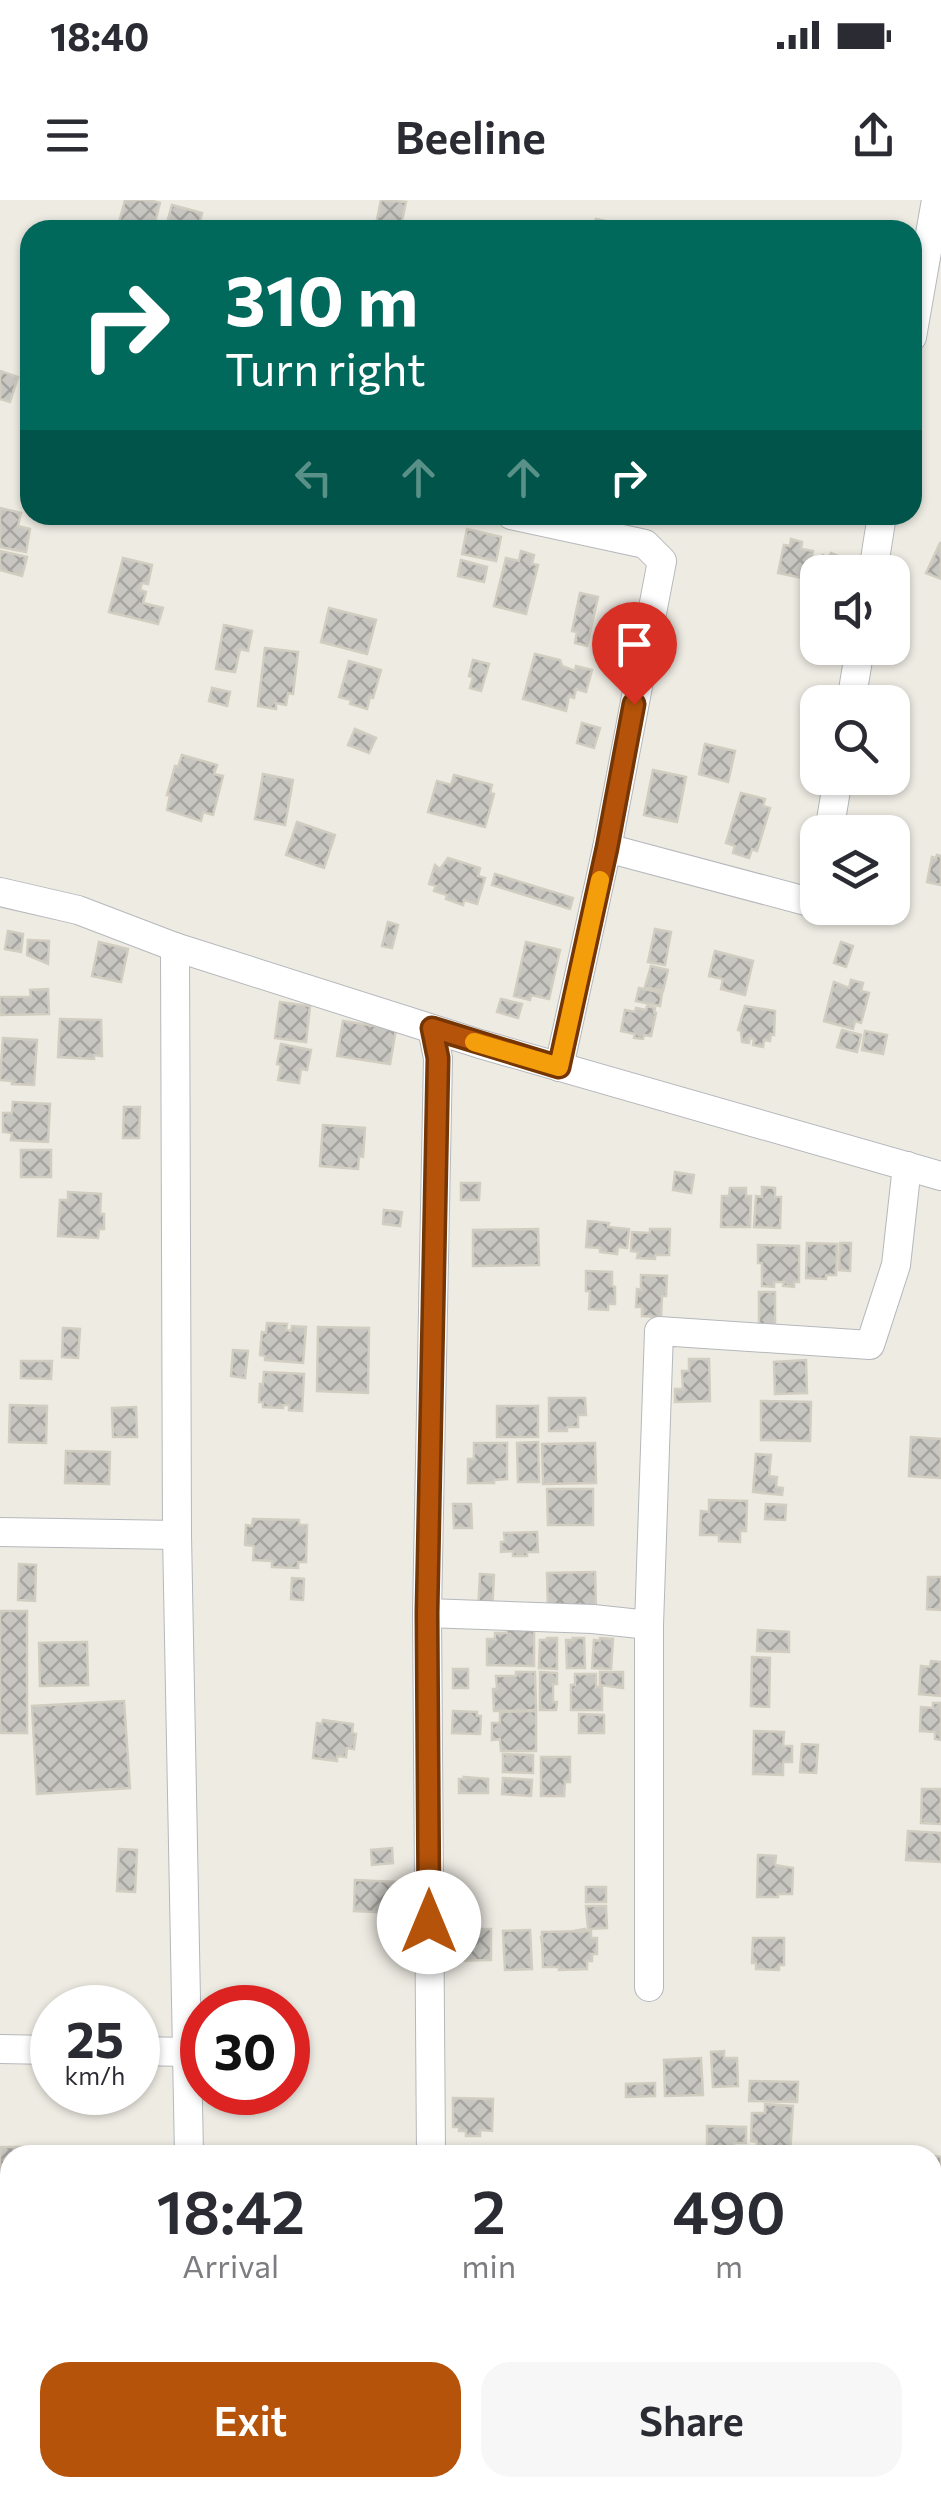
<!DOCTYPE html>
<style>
:root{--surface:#fff;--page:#f7f7f7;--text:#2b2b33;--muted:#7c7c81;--accent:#b45309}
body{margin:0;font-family:Commissioner,sans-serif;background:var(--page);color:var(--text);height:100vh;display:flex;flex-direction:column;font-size:38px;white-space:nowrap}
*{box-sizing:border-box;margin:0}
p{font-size:32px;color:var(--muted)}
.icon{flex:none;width:55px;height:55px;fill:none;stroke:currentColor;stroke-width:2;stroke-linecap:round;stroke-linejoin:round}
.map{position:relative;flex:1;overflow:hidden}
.sheet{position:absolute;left:0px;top:1945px;width:942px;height:352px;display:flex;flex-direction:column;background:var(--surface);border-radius:30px 30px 0 0;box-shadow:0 2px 8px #0004}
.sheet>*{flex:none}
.hud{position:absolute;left:20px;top:20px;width:902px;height:305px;border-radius:30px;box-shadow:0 2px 8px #0004;background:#00695c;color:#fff;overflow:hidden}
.tools{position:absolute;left:800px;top:355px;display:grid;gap:20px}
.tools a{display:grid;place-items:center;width:110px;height:110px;border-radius:20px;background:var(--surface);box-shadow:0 2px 8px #0004;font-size:50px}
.speed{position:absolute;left:30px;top:1785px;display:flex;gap:20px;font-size:50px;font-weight:700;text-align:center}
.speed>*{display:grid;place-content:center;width:130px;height:130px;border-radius:50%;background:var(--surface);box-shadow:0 2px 8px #0004;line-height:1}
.speed small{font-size:25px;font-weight:400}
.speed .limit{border:15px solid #d22;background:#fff;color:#111}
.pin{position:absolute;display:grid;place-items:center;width:85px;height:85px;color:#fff;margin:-102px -42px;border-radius:50% 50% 50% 0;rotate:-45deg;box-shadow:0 0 10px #0007}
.pin .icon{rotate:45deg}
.me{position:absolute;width:110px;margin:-55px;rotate:0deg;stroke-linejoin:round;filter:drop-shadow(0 0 8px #0008)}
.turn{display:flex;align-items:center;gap:35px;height:210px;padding:0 40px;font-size:45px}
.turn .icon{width:130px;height:130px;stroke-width:2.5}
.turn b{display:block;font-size:70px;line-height:85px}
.lanes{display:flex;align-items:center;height:95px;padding:0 40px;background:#0003;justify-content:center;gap:50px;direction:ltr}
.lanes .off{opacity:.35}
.eta{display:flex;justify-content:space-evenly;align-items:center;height:170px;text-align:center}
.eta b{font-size:60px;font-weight:600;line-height:70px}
.primary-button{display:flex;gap:20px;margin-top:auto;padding:20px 40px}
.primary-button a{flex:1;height:115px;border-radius:30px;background:var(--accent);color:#fff;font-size:40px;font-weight:600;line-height:115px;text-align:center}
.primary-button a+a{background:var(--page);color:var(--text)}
.status{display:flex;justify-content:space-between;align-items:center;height:70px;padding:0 50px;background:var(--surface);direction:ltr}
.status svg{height:28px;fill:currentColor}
header{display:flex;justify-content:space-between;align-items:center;height:130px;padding:0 40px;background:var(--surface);font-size:45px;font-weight:600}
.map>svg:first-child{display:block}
.building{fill:url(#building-cross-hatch);stroke:#d2cdc1;stroke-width:2.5}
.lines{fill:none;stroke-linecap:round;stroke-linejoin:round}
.minor-casing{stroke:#b5b8bc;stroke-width:30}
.minor{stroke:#fff;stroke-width:28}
.route-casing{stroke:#753606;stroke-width:25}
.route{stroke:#b45309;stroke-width:18}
.slow{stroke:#f59e0b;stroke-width:18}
</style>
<div class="status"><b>18:40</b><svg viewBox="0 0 49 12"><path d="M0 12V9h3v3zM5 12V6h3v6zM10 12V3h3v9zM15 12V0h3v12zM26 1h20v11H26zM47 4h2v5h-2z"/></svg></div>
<header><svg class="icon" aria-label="menu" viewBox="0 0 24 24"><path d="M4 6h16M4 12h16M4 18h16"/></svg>Beeline<svg class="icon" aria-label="share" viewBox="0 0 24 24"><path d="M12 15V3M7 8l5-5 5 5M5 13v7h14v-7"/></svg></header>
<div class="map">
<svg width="941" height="2297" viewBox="0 0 941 2297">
<defs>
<pattern id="building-cross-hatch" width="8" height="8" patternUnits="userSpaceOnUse" patternTransform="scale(2.5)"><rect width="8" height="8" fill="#c8c6c0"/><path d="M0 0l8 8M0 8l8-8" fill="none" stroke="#a5a4a0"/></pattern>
</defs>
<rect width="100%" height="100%" fill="#edebe2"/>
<g class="building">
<polygon points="125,0 149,0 160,3 153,30 117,30"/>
<polygon points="381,0 406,2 400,30 375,29"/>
<polygon points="172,5 202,13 198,30 165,30"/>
<polygon points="596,19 638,28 638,30 594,30"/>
<polygon points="0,171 18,177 10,202 0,199"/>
<polygon points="0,308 21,313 18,326 30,329 26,352 0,347"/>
<polygon points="467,329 501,337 496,361 462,354"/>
<polygon points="791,339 802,342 801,349 813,351 807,379 778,373 784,345 790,346"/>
<polygon points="940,343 941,343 941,379 926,373"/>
<polygon points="0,351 27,357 22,376 0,370"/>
<polygon points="521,351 534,355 532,364 538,365 526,414 494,406 506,358 519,361"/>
<polygon points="831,353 840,357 839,361 851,366 849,372 818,372 818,387 811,384 823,355 828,358"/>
<polygon points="123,358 152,365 148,384 142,383 140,390 146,392 143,403 163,408 158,424 109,412"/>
<polygon points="461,360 487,367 484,382 458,376"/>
<polygon points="580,393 598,397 587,446 575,443 577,432 572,431"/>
<polygon points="329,408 376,420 367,454 321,442"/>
<polygon points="224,425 252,431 248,451 240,449 235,472 216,469"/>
<polygon points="265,448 298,452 293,494 288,493 286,505 276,503 276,509 258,506"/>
<polygon points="535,454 560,460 562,466 575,471 576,466 592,470 586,492 576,489 574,498 569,496 566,511 523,499"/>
<polygon points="473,460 489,464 481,491 470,488 473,477 469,476"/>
<polygon points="349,461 381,470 373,498 370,497 367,509 350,504 351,500 339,497"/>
<polygon points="212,488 230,492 227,506 209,501"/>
<polygon points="582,523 600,528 594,548 577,543"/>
<polygon points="355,529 376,538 369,553 348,545"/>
<polygon points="705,544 735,551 728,582 699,574"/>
<polygon points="182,555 217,565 214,574 223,576 213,615 203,612 201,621 167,610 170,595 167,595 175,566 178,567"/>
<polygon points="653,570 686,577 677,622 644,615"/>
<polygon points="263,574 293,580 285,625 255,619"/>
<polygon points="454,575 492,585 490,593 494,594 485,627 428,612 437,581 451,585"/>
<polygon points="741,593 765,599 763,606 770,608 757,651 752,649 749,658 733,653 735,646 726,643"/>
<polygon points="297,622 335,635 324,668 286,655"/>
<polygon points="937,655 941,656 941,685 927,682 932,657 936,658"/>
<polygon points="448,658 480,668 478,676 485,678 477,704 464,700 463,705 446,699 447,695 434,691 436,686 429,684 435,665 440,669"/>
<polygon points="495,674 573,698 570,709 492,685"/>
<polygon points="388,722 398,725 392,748 382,746"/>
<polygon points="655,729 671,732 665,765 648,762"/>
<polygon points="8,731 23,734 21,752 5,749"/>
<polygon points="28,740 49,741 48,764 27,755"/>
<polygon points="99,742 128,749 121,782 92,776"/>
<polygon points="526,742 560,750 549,799 531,795 530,800 514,796"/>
<polygon points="841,742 853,746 846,767 834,763"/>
<polygon points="715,751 753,761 745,795 721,789 723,779 709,776"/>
<polygon points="651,766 668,770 663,791 645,787"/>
<polygon points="851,780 863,783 861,791 869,793 861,823 855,821 853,829 824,821 834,782 849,788"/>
<polygon points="639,788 662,793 660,806 636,801"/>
<polygon points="48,789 49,814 0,815 0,797 31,797 30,790"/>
<polygon points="501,799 522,804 518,818 497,812"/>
<polygon points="280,802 310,806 306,842 275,838"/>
<polygon points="647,806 655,808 654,813 656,813 651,836 644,835 643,839 634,838 635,834 621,831 625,810 635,812 636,808 646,810"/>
<polygon points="745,806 775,811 774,835 771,834 770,841 764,840 763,847 753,845 754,839 750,838 749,843 742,842 741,831 738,830"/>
<polygon points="60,819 101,820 102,856 94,855 94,859 58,857"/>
<polygon points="343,821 396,829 390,864 337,856"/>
<polygon points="842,830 861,835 857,852 837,847"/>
<polygon points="865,831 887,835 883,854 862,850"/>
<polygon points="3,838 37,840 34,885 12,884 12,881 0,880"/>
<polygon points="281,844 311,850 307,870 301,869 299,883 278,880 281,865 277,864"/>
<polygon points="13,902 50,904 48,942 11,940 12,933 3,932 3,913 12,913"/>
<polygon points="124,907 140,907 139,938 123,938"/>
<polygon points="323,925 365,928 363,957 359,956 358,969 320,966"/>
<rect x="21" y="950" width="30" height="27"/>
<polygon points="675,972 694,975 691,993 673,990"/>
<polygon points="461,983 480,983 479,1000 461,1000"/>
<polygon points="762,987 775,988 775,997 781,997 780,1028 754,1027 756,996 762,997"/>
<polygon points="730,988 746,988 746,996 751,996 750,1027 721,1027 722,996 729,996"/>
<polygon points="68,992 101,994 100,1014 104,1014 104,1029 99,1029 98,1038 58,1036 60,1000 68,1000"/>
<polygon points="384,1010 402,1012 400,1026 383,1024"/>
<polygon points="588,1021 609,1023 608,1027 629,1029 627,1048 618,1047 617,1054 600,1052 600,1048 586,1047"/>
<polygon points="538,1029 539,1065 473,1066 473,1030"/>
<polygon points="650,1029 670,1029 669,1055 655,1055 655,1059 637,1058 638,1052 631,1051 632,1032 650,1033"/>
<polygon points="807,1043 837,1044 836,1075 826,1075 826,1079 806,1078"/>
<polygon points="840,1043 851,1043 850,1071 839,1070"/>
<polygon points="758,1045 799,1046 799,1082 794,1082 794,1087 783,1086 784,1082 774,1082 774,1087 762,1086 762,1063 758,1063"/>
<polygon points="586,1071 612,1072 612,1086 615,1087 615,1104 608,1104 608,1110 589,1109 590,1091 586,1091"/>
<polygon points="641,1075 667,1076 666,1096 662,1096 661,1117 642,1116 642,1107 636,1107 637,1089 641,1090"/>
<rect x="759" y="1092" width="16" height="33"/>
<polygon points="267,1123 287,1124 286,1130 291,1131 292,1126 306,1127 303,1163 265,1160 265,1156 260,1155 262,1132 266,1133"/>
<polygon points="318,1127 369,1128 368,1193 317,1191"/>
<polygon points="63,1128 80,1129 78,1158 62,1157"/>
<polygon points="233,1150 248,1151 245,1178 231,1176"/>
<polygon points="689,1159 709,1159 710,1201 675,1202 675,1189 683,1189 682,1171 689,1171"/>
<polygon points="806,1160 807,1193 775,1194 774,1162"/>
<polygon points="21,1161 52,1161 51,1179 21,1178"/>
<polygon points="264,1172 304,1174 302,1211 289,1210 289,1205 283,1205 283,1208 263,1207 263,1202 259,1202 260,1184 263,1185"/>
<polygon points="549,1198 585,1198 586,1215 578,1215 578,1227 567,1227 567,1231 549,1231"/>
<polygon points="761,1201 811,1202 810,1241 761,1240"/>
<polygon points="10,1205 47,1206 46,1243 9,1242"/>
<rect x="497" y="1206" width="41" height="31"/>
<polygon points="136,1207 137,1237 113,1237 112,1208"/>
<polygon points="911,1237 941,1239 941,1278 909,1276"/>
<polygon points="538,1242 539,1282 518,1282 517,1243"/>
<polygon points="474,1243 507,1243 507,1279 494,1280 494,1283 468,1283 468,1259 474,1259"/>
<polygon points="595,1243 596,1283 543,1284 542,1244"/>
<polygon points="66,1251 110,1252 109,1284 65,1283"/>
<polygon points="756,1254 771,1255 769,1276 777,1277 776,1287 783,1288 782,1295 753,1292"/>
<polygon points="547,1289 593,1289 593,1325 548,1325"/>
<polygon points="709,1300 747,1301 746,1331 740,1331 740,1342 719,1341 719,1335 700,1335 701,1311 709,1312"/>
<polygon points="453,1304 471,1304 472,1328 454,1328"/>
<polygon points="766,1304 786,1305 785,1320 765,1319"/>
<polygon points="253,1319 299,1320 299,1325 307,1325 306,1362 298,1362 298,1368 272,1367 272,1361 253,1360 254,1346 245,1345 246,1325 252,1326"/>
<polygon points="537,1332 538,1352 527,1352 527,1356 513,1356 513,1351 501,1352 501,1342 505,1342 504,1333"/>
<polygon points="19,1364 36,1365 35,1401 18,1400"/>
<polygon points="595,1372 596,1411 548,1412 547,1373"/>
<polygon points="480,1374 494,1375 492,1413 478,1412"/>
<polygon points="928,1377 941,1377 941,1410 927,1409"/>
<polygon points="292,1378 304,1379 303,1400 291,1399"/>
<rect x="0" y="1411" width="27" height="122"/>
<polygon points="507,1429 534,1430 534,1466 487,1465 487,1439 495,1439 495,1433 507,1433"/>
<polygon points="758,1430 789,1432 789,1452 757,1451"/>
<polygon points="547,1438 557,1438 557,1469 539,1468 540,1440 547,1440"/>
<polygon points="573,1438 584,1438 585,1468 567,1468 566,1440 574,1440"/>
<polygon points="600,1438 613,1439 611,1469 592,1468 594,1440 600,1441"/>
<polygon points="87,1442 88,1485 40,1486 39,1443"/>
<polygon points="752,1457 770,1458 769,1507 751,1506"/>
<polygon points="931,1461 941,1462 941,1496 919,1494 921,1466 930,1467"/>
<rect x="453" y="1469" width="15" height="19"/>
<polygon points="516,1472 535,1472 536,1510 494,1511 493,1489 497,1489 496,1476 516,1476"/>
<polygon points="540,1472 557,1473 557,1484 553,1484 553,1502 557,1502 556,1510 540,1510"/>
<polygon points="600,1472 623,1472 623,1488 600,1485"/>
<polygon points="575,1474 596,1474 596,1487 602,1487 602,1510 571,1510 571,1485 575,1485"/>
<polygon points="124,1501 130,1588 37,1594 32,1506"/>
<polygon points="933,1503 941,1503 941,1540 935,1539 935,1532 920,1531 921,1507 933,1508"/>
<polygon points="453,1511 477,1512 477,1516 481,1516 480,1534 452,1533"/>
<polygon points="536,1511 536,1551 501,1551 500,1539 492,1540 492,1523 500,1523 500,1512"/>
<polygon points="579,1514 604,1515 604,1533 579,1533"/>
<polygon points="323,1520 353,1524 352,1533 356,1534 354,1549 347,1548 346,1557 337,1556 337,1561 313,1558 317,1523 322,1524"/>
<polygon points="754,1531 784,1532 783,1546 792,1546 792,1562 783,1562 783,1575 753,1574"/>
<polygon points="802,1544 818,1545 816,1573 800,1572"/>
<polygon points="503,1554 533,1555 533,1573 503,1572"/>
<polygon points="541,1557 570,1557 570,1582 565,1582 564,1596 541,1596"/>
<polygon points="464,1577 488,1579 488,1593 459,1593 459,1579 465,1579"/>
<polygon points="503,1578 532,1580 531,1596 502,1594"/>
<polygon points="922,1589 941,1589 941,1624 921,1623"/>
<polygon points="908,1631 941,1633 941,1662 906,1660"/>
<polygon points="392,1648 393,1663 372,1665 371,1650"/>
<polygon points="119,1649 137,1650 135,1692 117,1691"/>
<polygon points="758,1655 776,1656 775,1665 793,1668 792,1694 778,1694 778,1697 757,1697"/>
<polygon points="355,1680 397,1682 396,1713 354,1711"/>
<rect x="586" y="1687" width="20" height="15"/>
<polygon points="586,1706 606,1706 607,1728 588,1729"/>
<polygon points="451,1729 491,1729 491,1760 452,1761"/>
<polygon points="585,1729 590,1758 585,1759 585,1762 546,1766 541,1737"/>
<polygon points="530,1730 532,1769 505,1770 503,1731"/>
<polygon points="591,1731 591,1738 597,1738 597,1754 592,1754 592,1761 587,1761 587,1769 559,1770 559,1767 543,1767 542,1732"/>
<polygon points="753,1738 784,1738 784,1765 779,1765 779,1770 756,1769 756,1763 752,1763"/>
<polygon points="724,1851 724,1858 737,1858 738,1886 713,1887 711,1852"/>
<polygon points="701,1858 703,1895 665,1896 664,1860"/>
<polygon points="750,1881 798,1882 797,1902 749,1901"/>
<polygon points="655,1883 655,1896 626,1897 626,1884"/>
<polygon points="453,1898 493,1899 492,1931 480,1930 480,1936 466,1936 466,1931 459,1931 459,1927 453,1927"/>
<polygon points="765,1904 793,1906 790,1955 756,1953 757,1942 751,1941 752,1913 765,1913"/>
<polygon points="707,1926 746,1927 746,1943 734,1943 734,1955 707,1955"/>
<polygon points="0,1947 42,1947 43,1955 10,1955 10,1982 8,1982 8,1980 0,1980"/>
<polygon points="932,1956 941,1957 941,1993 932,1992"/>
<polygon points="0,1999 2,2003 10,2003 10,2029 0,2029"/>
<polygon points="932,2030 941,2030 941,2071 932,2070"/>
<polygon points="0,2173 10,2174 10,2206 0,2206"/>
<polygon points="342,2288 373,2288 372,2297 341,2297"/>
<polygon points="601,2288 632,2288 630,2297 599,2293"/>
</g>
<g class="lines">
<g class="minor-casing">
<g id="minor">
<polyline points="912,137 936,0"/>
<polyline points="511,315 645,344 662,361 607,648 559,867"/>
<polyline points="873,372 882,315"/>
<polyline points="851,502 860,448"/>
<polyline points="829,632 838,578"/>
<polyline points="607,648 817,704 818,700"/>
<polyline points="0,692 78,710 175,747 480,844 941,976"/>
<polyline points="175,747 177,1335 189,1955"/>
<polyline points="0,1332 177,1335"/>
<polyline points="427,1413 593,1419 649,1425"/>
<polyline points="649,1787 649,1425 659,1131 870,1145 896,1065 907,966"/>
<polyline points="0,1849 52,1850"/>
<polyline points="138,1851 186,1852"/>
<polyline points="431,1955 427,1413 438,858 432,829"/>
<polyline points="179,2297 180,2288"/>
</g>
</g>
<use href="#minor" class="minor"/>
</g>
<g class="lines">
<g class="route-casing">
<polyline id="route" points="429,1722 427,1413 438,858 432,828 559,867 607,648 634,504"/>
</g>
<use href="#route" class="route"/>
<polyline class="slow" points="474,842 559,867 600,680"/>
</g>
</svg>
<div class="tools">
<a><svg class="icon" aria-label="sound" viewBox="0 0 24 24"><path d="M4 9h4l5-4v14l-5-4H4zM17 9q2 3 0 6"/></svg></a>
<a><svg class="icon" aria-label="search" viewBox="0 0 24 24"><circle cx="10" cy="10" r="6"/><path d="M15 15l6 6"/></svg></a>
<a><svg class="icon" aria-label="layers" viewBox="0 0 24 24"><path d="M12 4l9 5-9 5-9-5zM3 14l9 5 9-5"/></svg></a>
</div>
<div class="speed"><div>25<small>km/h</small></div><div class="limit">30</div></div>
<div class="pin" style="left:634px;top:504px;background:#d93025"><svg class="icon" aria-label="arrive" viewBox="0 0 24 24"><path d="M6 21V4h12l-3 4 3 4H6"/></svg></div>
<svg class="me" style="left:429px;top:1722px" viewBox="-20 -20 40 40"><circle r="19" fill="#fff"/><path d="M0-13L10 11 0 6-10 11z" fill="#b45309"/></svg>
<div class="hud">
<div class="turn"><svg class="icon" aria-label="right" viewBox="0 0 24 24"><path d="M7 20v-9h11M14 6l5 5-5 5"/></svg><div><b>310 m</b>Turn right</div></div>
<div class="lanes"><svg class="icon off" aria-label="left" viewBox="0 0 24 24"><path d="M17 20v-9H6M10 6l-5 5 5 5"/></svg><svg class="icon off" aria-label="ahead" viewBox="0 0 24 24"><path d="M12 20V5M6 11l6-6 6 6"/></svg><svg class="icon off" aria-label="ahead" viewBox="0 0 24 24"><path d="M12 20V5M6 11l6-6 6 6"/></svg><svg class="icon" aria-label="right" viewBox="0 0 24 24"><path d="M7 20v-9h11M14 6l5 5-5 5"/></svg></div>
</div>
<section class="sheet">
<div class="eta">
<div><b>18:42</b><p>Arrival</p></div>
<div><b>2</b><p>min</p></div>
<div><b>490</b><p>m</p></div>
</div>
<div class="primary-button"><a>Exit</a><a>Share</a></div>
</section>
</div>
